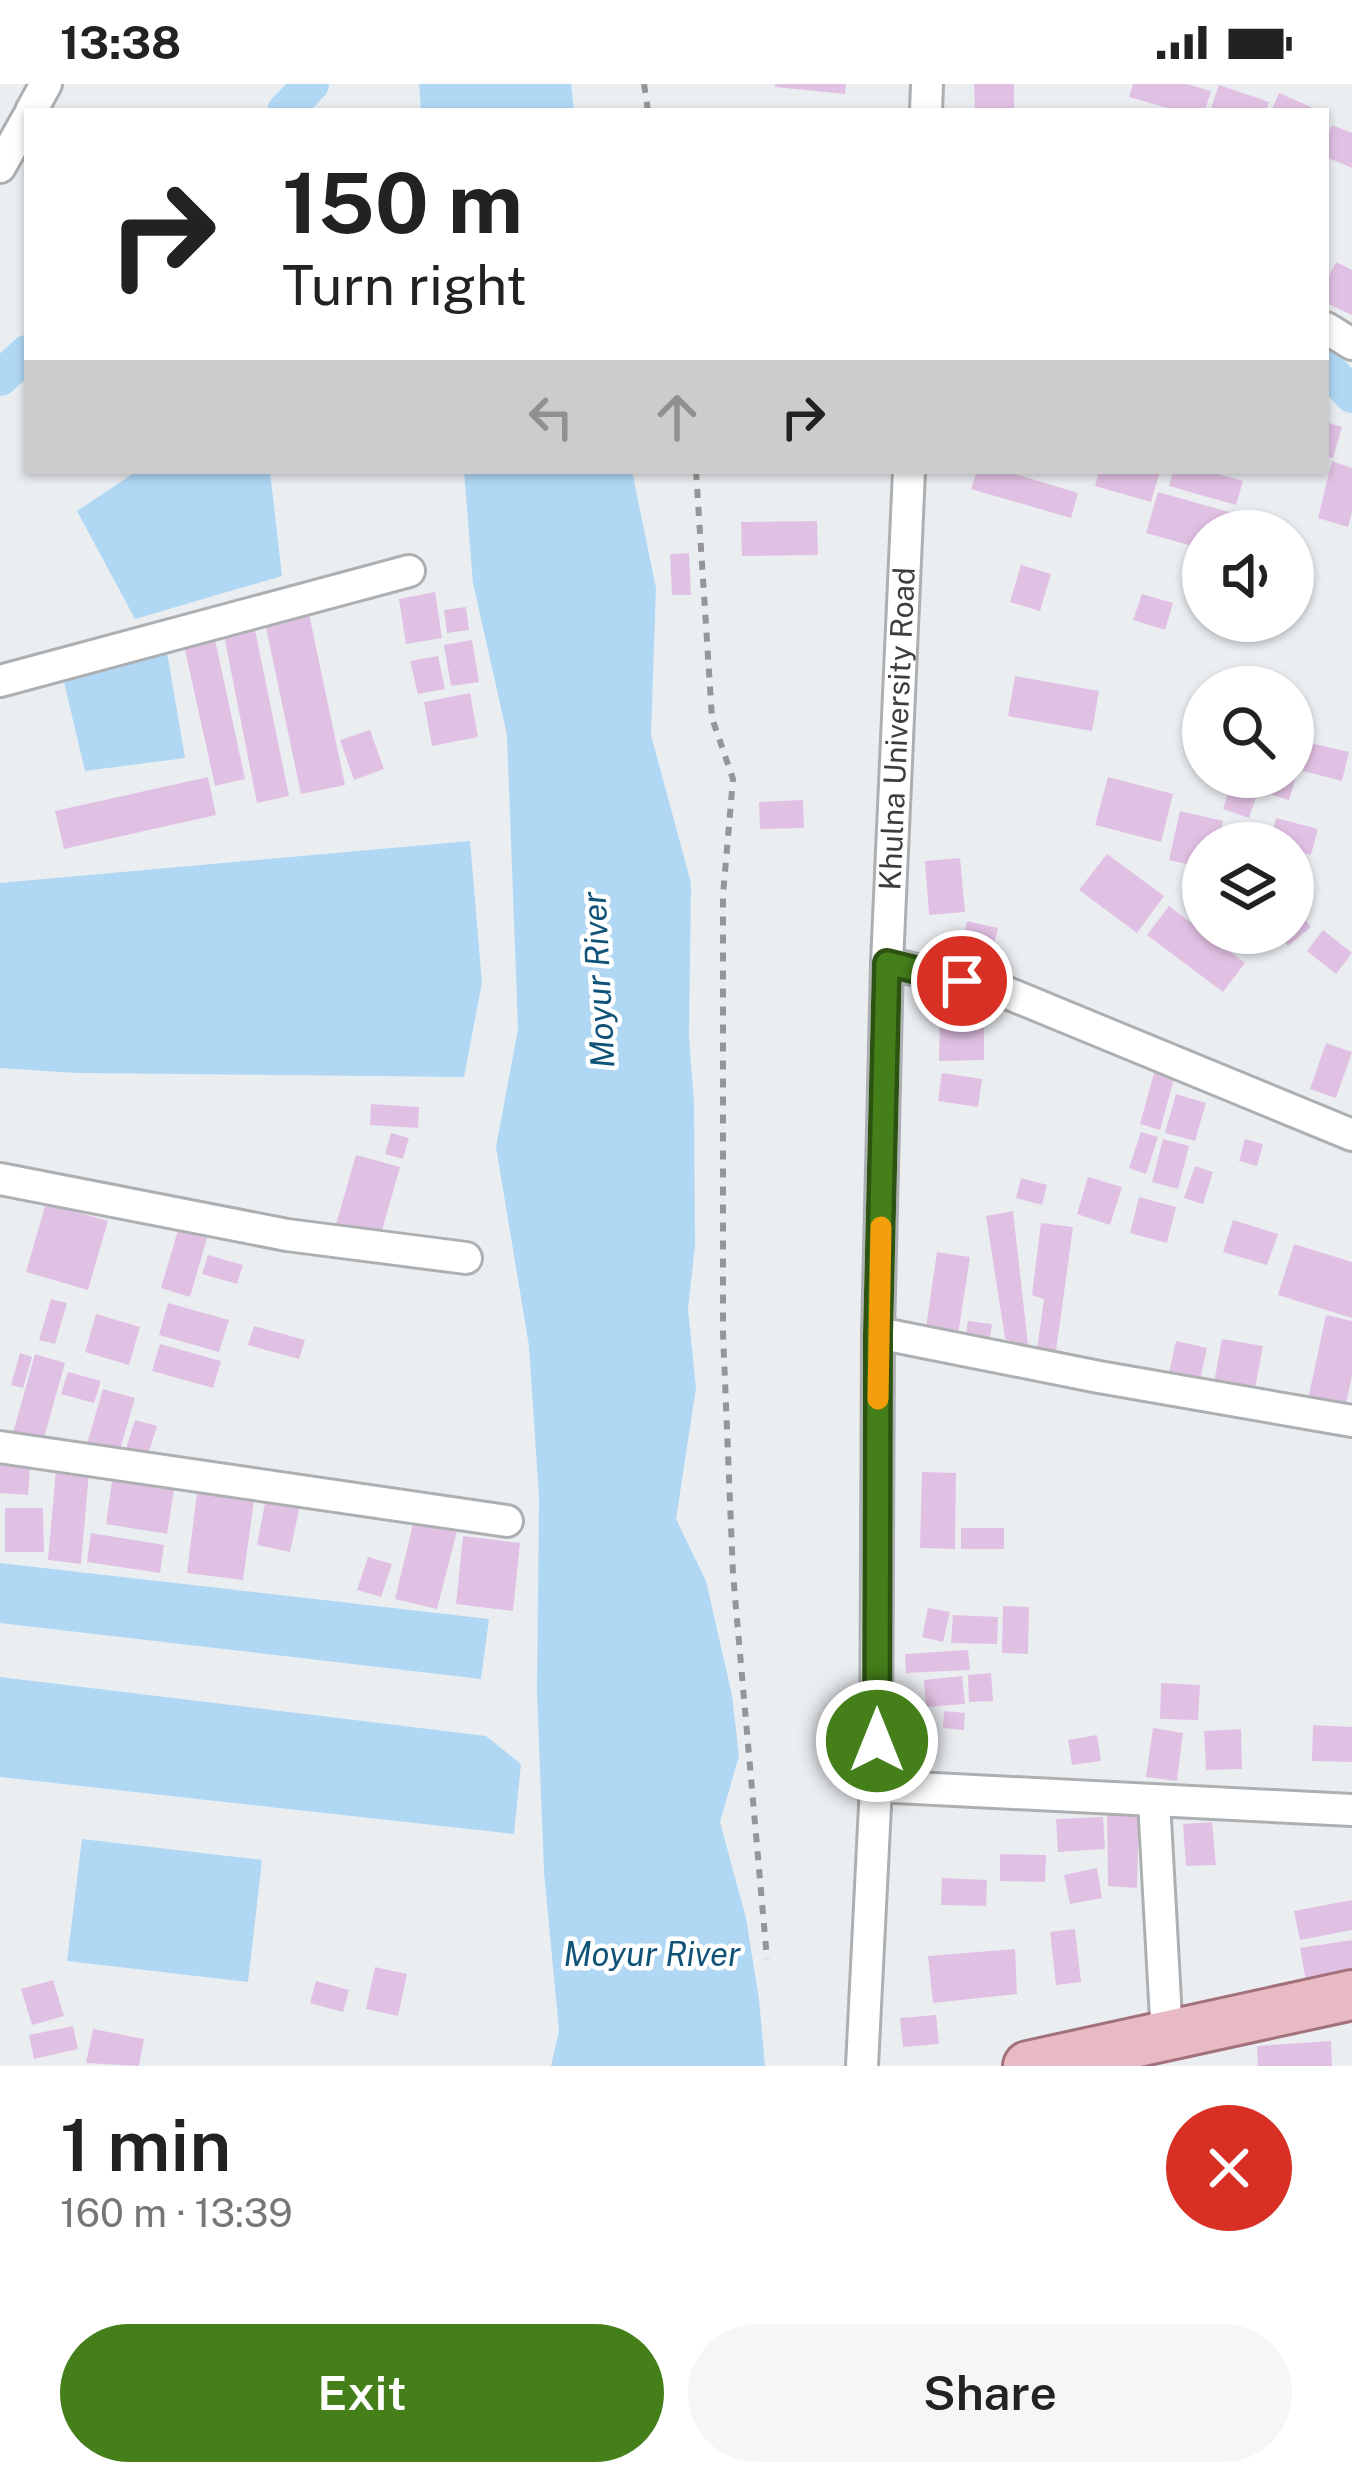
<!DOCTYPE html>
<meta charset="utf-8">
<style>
:root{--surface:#fff;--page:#f6f6f6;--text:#222;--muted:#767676;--accent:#447f1a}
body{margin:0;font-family:"Public Sans",sans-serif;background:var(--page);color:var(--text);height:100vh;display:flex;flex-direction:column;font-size:45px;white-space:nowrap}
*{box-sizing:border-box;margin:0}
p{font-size:39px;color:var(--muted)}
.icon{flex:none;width:66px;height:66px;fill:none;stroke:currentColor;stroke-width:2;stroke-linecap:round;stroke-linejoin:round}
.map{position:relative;height:1982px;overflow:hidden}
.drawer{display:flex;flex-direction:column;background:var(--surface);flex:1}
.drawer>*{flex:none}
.hud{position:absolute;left:24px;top:24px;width:1305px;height:366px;border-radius:0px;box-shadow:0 3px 9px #0004;background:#fff;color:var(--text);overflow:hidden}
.tools{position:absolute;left:1182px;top:426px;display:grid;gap:24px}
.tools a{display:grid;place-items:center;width:132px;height:132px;border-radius:50%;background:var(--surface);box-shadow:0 3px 9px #0004;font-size:60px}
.pin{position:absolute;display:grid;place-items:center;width:102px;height:102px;color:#fff;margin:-51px;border:6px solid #fff;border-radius:50%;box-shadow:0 3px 12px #0007}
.me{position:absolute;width:132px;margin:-66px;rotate:0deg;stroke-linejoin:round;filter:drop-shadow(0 0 9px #0008)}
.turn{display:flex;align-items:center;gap:42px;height:252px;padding:0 60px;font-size:54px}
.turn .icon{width:156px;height:156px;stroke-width:2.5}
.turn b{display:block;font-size:84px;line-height:102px}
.lanes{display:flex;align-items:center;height:114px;padding:0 60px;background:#0003;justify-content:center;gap:60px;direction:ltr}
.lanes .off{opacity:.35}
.round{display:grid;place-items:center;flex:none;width:126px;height:126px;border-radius:63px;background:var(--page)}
.head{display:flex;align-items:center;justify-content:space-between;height:204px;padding:0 60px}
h1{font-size:72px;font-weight:600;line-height:90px}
.button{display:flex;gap:24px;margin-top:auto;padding:24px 60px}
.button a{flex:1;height:138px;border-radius:72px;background:var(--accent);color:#fff;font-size:48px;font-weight:600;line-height:138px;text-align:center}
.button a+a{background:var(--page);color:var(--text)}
.status{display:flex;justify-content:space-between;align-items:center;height:84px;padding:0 60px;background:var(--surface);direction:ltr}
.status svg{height:33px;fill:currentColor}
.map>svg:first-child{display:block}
.water{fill:#b0d8f5}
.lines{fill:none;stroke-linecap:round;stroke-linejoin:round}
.canal{stroke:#b0d8f5;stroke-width:36}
.building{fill:#e1c1e3}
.street-casing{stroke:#adb0b2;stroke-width:36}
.primary-casing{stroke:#a2717c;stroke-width:54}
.path{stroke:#949698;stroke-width:6;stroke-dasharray:9 9;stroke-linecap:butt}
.street{stroke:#fff;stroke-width:30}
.primary{stroke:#e8bbc4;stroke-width:48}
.route-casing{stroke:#2c5311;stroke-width:30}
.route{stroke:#447f1a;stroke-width:21}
.slow{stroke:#f59e0b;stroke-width:21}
.labels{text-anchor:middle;stroke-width:9;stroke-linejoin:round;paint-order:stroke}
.street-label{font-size:30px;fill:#3b3d3e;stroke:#fff}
.water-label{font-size:33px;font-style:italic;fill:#105379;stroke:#fff}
</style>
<div class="status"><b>13:38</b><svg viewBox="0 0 49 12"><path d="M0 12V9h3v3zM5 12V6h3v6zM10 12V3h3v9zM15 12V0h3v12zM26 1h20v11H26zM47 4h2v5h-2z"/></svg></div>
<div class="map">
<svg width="1352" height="1982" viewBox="0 0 1352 1982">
<rect width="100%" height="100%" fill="#ebeef1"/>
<g class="water">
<polygon points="419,0 571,0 574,27 421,27"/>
<polygon points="137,387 270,387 282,492 135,535 77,427"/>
<polygon points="464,387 632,387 656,504 651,651 691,799 689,952 694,1019 695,1161 688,1225 696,1304 676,1435 706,1497 732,1611 739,1672 720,1738 746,1834 759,1915 765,1982 551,1982 559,1947 544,1788 537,1608 539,1413 529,1262 496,1063 518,945 507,651 473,499"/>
<polygon points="167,568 185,674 85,687 64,598"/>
<polygon points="470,757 482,899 464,993 76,989 0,984 0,799"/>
<polygon points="0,1479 489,1535 481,1595 0,1539"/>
<polygon points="0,1593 486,1652 521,1680 514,1750 0,1693"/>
<polygon points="82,1755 262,1776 248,1898 67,1877"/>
</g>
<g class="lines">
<g class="canal">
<polyline points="285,27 311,0"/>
<polyline points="1326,283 1352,311"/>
<polyline points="0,294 27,269"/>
</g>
</g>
<g class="building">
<polygon points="775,0 846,0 845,10 775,3"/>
<polygon points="974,0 1014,0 1014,27 975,27"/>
<polygon points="1133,0 1187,0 1211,7 1205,27 1178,27 1129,13"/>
<polygon points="1219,1 1269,18 1266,27 1210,27"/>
<polygon points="1279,9 1320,27 1271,27"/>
<polygon points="1332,41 1352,49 1352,84 1326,73 1326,56"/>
<polygon points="1336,178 1352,186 1352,231 1326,219 1326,198"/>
<polygon points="1326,338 1342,343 1333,374 1326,372"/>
<polygon points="1332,377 1352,384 1352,428 1348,443 1318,434"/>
<polygon points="977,387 1005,387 1078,409 1071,434 971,405"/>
<polygon points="1099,387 1160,387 1151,418 1095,402"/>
<polygon points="1173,387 1207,387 1243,397 1236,421 1169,402"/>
<polygon points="1158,408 1243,432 1238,447 1203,447 1203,465 1146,449"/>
<polygon points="817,437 818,471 742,472 741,438"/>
<polygon points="689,469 691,511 672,511 670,470"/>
<polygon points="1021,481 1051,490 1040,527 1010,518"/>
<polygon points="435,508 442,554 406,560 399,515"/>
<polygon points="1142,510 1173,519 1165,546 1133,536"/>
<polygon points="466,523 469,546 447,549 444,526"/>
<polygon points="308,525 345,701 301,710 264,534"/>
<polygon points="254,541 289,712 257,719 223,546"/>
<polygon points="214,551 245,695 215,702 183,557"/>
<polygon points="472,556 479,598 451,602 444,561"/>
<polygon points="438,572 445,605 418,610 410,577"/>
<polygon points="1015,592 1099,607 1092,647 1008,632"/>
<polygon points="470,609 478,653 432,662 424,618"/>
<polygon points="370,646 384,685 354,696 340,656"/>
<polygon points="1293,646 1309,651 1289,716 1266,709 1271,693 1293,693"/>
<polygon points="1310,659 1349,668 1342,697 1303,687"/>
<polygon points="208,693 216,731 64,765 55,727"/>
<polygon points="1108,693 1173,710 1161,758 1095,741"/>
<polygon points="1234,693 1263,693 1249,734 1223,725"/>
<polygon points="803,716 804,744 760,745 759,718"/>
<polygon points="1180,727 1223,737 1218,759 1203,759 1203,784 1169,776"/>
<polygon points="1276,734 1318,745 1311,771 1293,766 1293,759 1270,759"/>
<polygon points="1107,770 1164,812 1137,849 1079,806"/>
<polygon points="960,774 965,828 929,831 925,777"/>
<polygon points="1169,822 1245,879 1223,908 1147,851"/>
<polygon points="1301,831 1311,843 1288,862 1278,849 1293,849 1293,837"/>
<polygon points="967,837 998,844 990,877 959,870"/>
<polygon points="1323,846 1352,869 1336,890 1307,867"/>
<polygon points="950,917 984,917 984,976 939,977 940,939 950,939"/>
<polygon points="1326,959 1352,968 1336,1014 1310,1005"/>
<polygon points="942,989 982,995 978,1023 938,1017"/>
<polygon points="1154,989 1174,995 1160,1046 1140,1040"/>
<polygon points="1176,1010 1206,1019 1195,1057 1165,1049"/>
<polygon points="371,1020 419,1023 418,1044 370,1041"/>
<polygon points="1141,1048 1158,1053 1146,1090 1129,1084"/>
<polygon points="391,1049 409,1054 403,1075 385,1070"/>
<polygon points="1163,1055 1189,1062 1178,1105 1152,1098"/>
<polygon points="1245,1055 1263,1060 1257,1082 1239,1077"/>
<polygon points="356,1071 400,1083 378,1160 334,1147"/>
<polygon points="1195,1082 1213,1088 1203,1120 1184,1114"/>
<polygon points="1088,1093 1122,1103 1110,1141 1077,1130"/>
<polygon points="1021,1094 1047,1101 1042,1121 1016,1114"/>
<polygon points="1139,1113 1176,1123 1167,1159 1130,1149"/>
<polygon points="46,1119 108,1137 88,1206 26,1188"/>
<polygon points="1013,1127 1029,1269 1005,1254 986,1132"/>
<polygon points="1233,1136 1278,1150 1267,1181 1223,1168"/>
<polygon points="1041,1139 1073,1143 1056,1267 1037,1266 1044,1215 1032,1211"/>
<polygon points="178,1146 207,1154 190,1213 161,1204"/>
<polygon points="1294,1160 1352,1178 1352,1234 1278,1211"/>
<polygon points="937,1168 970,1173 957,1257 925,1251"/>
<polygon points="208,1171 243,1181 237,1200 202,1190"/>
<polygon points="51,1215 67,1219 55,1260 39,1256"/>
<polygon points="168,1219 229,1236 219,1268 159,1251"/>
<polygon points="96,1230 140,1243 129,1281 85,1268"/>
<polygon points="1326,1231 1352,1237 1352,1292 1344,1328 1307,1320"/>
<polygon points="968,1237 992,1240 989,1260 965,1256"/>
<polygon points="254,1242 305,1256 299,1275 248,1261"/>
<polygon points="1222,1255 1263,1262 1254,1310 1213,1304"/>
<polygon points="1176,1257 1207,1264 1199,1300 1168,1293"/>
<polygon points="160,1260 221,1277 213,1304 152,1287"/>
<polygon points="20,1269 32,1273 23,1304 11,1301"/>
<polygon points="35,1270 65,1279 41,1364 11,1356"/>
<polygon points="68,1288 101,1297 94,1319 61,1310"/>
<polygon points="103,1305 135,1314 118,1372 86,1363"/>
<polygon points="135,1336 157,1342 147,1374 125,1368"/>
<polygon points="0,1381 30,1383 28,1411 0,1409"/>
<polygon points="56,1385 89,1388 81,1480 48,1476"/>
<polygon points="922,1388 956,1389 955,1465 920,1464"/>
<polygon points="113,1390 175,1400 167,1450 106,1440"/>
<polygon points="197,1409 254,1417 243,1496 187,1489"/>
<polygon points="266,1414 300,1421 290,1468 257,1461"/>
<polygon points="5,1424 43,1424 44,1468 5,1468"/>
<polygon points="415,1432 458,1443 437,1525 395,1515"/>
<rect x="961" y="1444" width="43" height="21"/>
<polygon points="91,1449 164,1461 160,1489 87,1478"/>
<polygon points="463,1452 520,1459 513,1527 456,1520"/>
<polygon points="368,1473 392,1480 381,1513 357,1506"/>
<polygon points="1003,1522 1029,1523 1028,1570 1002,1569"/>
<polygon points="928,1524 950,1528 943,1558 922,1553"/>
<polygon points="953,1531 998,1533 997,1560 951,1559"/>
<polygon points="968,1566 970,1586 906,1589 905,1570"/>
<polygon points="991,1589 993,1617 969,1618 968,1591"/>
<polygon points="962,1592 965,1620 926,1623 924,1596"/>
<polygon points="1161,1599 1200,1601 1198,1636 1160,1635"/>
<polygon points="944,1627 965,1629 964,1646 943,1644"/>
<polygon points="1313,1641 1352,1643 1352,1678 1312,1677"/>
<polygon points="1153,1644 1183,1649 1177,1697 1146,1693"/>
<polygon points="1241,1645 1242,1685 1206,1686 1204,1647"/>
<polygon points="1097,1651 1101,1677 1072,1681 1068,1656"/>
<polygon points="1139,1723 1137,1804 1108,1802 1107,1724"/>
<polygon points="1103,1733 1105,1765 1058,1768 1056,1735"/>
<polygon points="1212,1738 1216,1781 1186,1782 1183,1740"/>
<polygon points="1000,1770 1046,1771 1045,1798 1000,1797"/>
<polygon points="1097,1784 1102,1814 1070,1820 1064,1791"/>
<polygon points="942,1794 987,1796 986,1822 941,1821"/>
<polygon points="1352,1816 1352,1846 1300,1856 1294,1827"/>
<polygon points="1075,1845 1081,1898 1056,1901 1050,1848"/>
<polygon points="1352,1856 1352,1896 1307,1903 1300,1864"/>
<polygon points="1015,1865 1017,1910 933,1919 928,1872"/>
<polygon points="375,1883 407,1890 398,1932 366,1925"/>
<polygon points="53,1896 64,1932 32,1941 21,1905"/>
<polygon points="316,1897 349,1906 343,1928 310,1919"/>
<polygon points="936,1931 939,1960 903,1963 900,1934"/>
<polygon points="73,1942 78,1965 34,1975 29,1951"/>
<polygon points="93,1945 144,1955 139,1982 86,1979"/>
<polygon points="1331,1957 1332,1982 1258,1982 1257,1962"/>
</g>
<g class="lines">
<g class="street-casing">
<g id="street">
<polyline points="31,27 46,0"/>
<polyline points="926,27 927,0"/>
<polyline points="0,83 27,35"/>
<polyline points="1326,244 1352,260"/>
<polyline points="0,597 409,487"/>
<polyline points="887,879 1000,906 1352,1051"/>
<polyline points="0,1095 287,1151 466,1174"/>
<polyline points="878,1249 1099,1293 1352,1337"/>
<polyline points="0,1363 507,1437"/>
<polyline points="876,1702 1352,1726"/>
<polyline points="1154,1717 1167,1953"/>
<path id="s1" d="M 862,1982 L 876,1702 L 878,1249 L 887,879 L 909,387"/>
</g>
</g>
<g class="primary-casing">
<polyline id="primary" points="1028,1982 1352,1911"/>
</g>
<g class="path">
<polyline points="644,0 648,27"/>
<polyline points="696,387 712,634 733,695 723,811 723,1249 733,1490 767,1875"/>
</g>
<use href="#street" class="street"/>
<use href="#primary" class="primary"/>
</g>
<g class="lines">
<g class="route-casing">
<polyline id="route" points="877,1657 878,1250 887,879 962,897"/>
</g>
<use href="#route" class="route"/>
<polyline class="slow" points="878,1315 881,1143"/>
</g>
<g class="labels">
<g class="street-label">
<text dy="10" stroke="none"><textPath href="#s1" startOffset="1338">Khulna University Road</textPath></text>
</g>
<g class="water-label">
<text transform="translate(598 896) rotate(-93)" y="12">Moyur River</text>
<text x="652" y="1882">Moyur River</text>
</g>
</g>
</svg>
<div class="tools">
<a><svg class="icon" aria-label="sound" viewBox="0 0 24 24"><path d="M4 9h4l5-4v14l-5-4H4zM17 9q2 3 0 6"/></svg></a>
<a><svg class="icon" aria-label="search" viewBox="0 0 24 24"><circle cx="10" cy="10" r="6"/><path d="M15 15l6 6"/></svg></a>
<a><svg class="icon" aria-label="layers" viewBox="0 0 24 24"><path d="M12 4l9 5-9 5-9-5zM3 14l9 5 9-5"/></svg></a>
</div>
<div class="pin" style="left:962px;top:897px;background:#d93025"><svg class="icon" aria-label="arrive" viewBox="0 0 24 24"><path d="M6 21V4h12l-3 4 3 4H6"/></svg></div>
<svg class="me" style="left:877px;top:1657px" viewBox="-20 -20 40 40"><circle r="17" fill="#447f1a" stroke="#fff" stroke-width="3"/><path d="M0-11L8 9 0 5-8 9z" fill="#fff"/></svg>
<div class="hud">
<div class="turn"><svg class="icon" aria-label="right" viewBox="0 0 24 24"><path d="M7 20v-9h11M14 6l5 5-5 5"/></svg><div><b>150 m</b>Turn right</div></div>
<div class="lanes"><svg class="icon off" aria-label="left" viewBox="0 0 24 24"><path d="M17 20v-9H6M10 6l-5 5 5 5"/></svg><svg class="icon off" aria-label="ahead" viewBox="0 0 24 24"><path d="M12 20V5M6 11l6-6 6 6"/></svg><svg class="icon" aria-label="right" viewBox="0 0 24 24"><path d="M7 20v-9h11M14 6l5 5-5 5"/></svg></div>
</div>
</div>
<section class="drawer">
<div class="head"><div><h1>1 min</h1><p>160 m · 13:39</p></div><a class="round" style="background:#d93025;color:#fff"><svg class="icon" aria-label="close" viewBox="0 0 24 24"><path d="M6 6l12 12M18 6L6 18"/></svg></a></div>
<div class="button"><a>Exit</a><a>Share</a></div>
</section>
